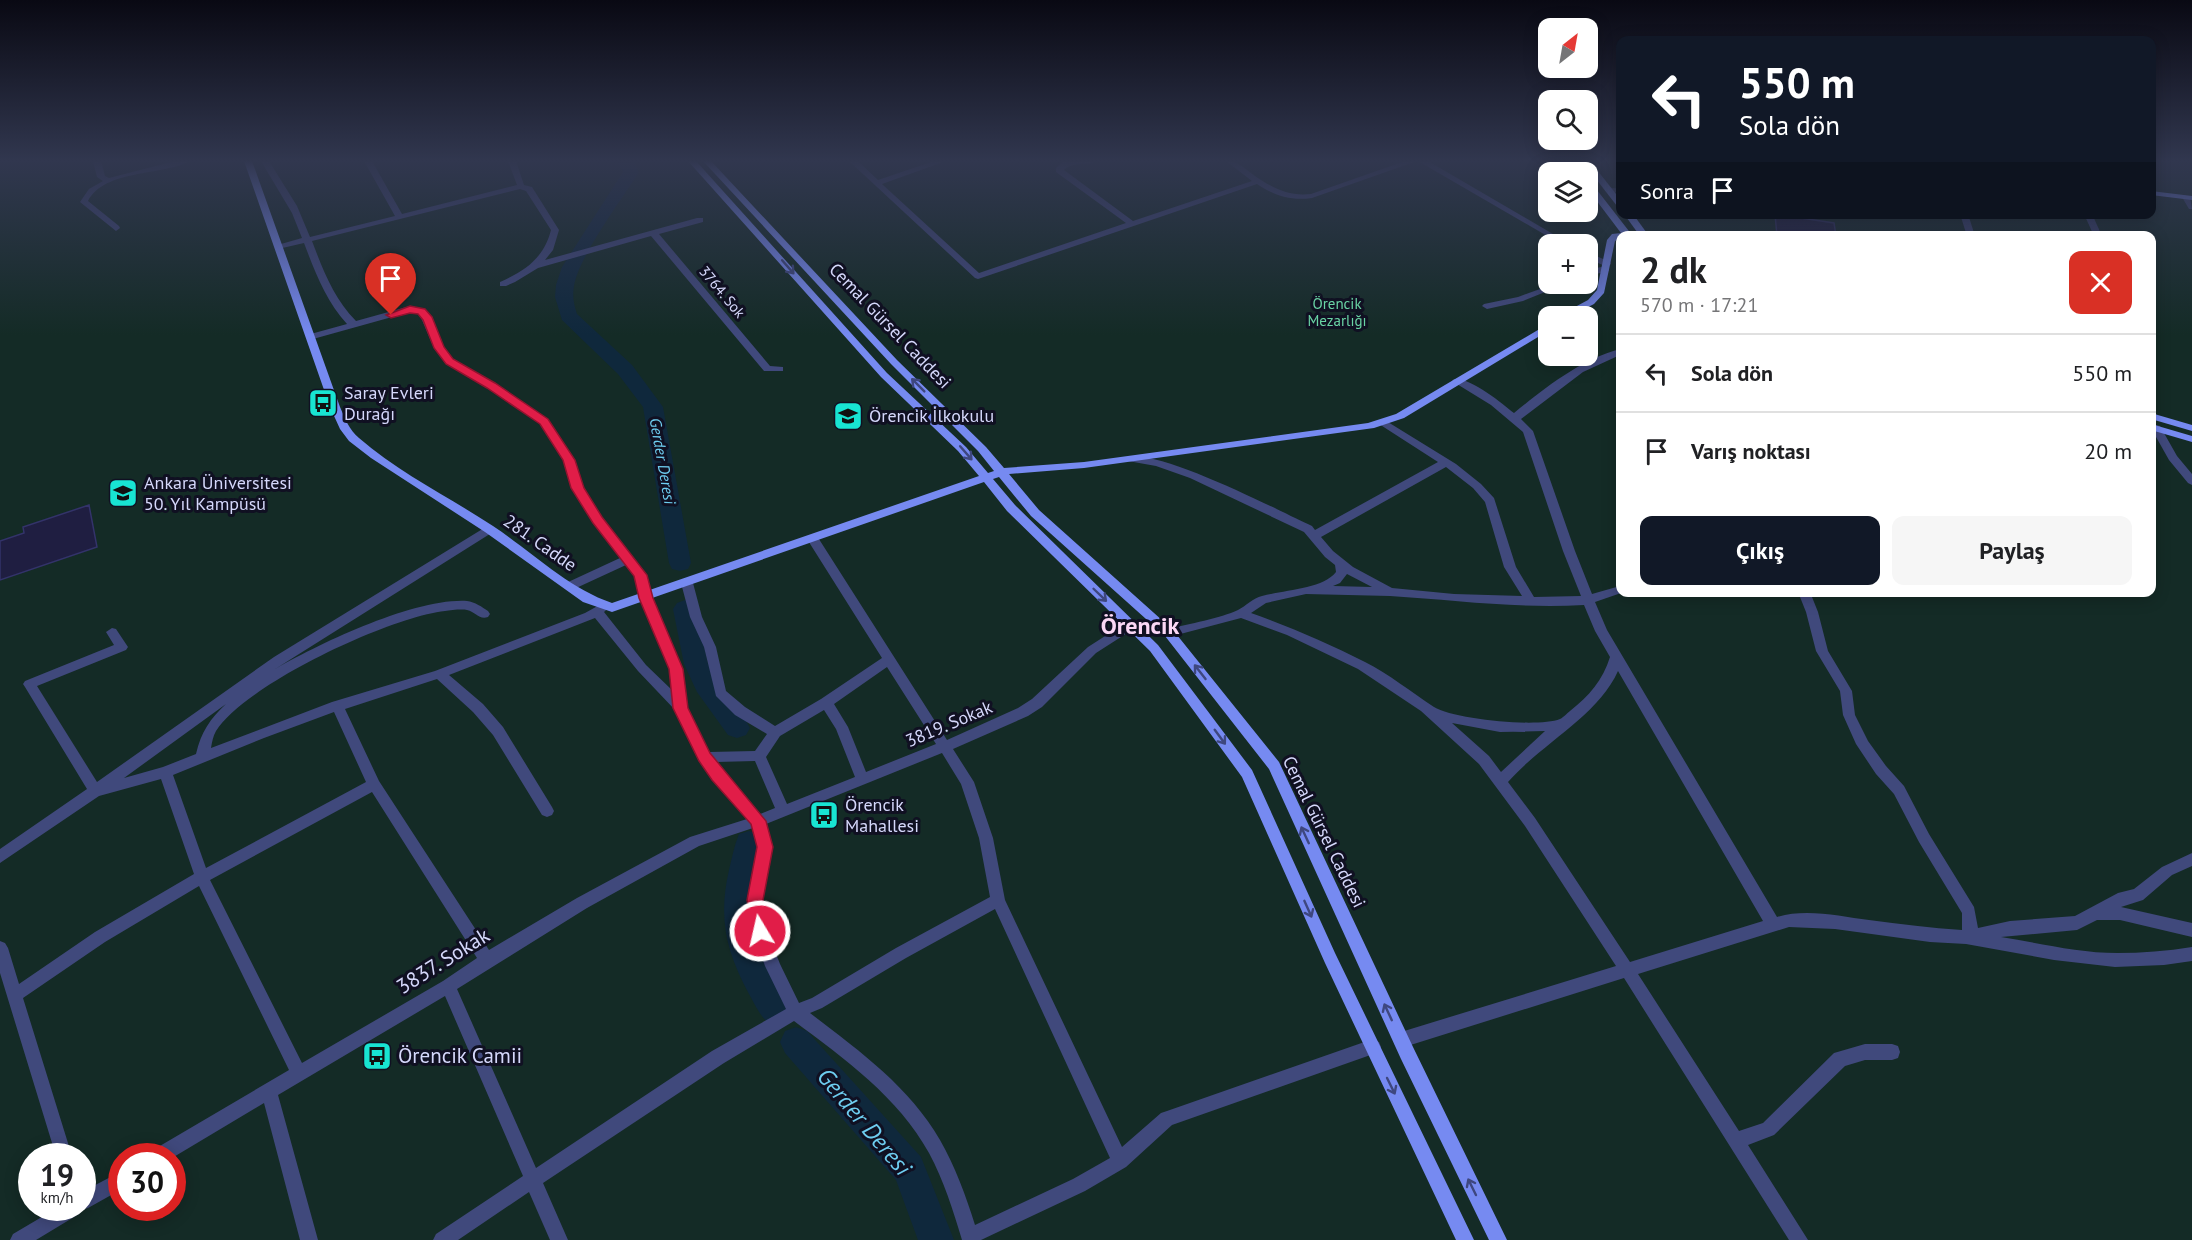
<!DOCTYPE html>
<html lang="tr">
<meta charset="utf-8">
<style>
:root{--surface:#fff;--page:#f6f6f6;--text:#202124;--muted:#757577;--line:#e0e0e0;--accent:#111827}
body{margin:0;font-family:"PT Sans",sans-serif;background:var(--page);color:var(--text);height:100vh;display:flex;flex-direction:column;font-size:22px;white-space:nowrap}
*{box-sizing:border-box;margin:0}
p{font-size:20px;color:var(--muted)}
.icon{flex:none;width:33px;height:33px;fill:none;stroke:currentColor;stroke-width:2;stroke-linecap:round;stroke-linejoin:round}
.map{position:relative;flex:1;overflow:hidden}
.details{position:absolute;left:1616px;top:231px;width:540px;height:366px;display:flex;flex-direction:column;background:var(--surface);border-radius:12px;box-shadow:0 3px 15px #0003}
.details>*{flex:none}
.top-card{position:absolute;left:1616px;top:36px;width:540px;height:183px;border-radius:12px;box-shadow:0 3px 15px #0003;background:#111827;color:#fff;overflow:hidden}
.needle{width:39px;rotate:31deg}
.fabs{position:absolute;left:1538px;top:18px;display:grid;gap:12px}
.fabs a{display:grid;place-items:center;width:60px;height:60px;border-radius:12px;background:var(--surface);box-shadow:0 3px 15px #0003;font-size:30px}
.speed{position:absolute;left:18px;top:1143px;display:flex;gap:12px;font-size:30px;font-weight:700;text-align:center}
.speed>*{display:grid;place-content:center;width:78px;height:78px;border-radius:50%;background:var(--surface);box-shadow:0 3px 15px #0003;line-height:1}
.speed small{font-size:15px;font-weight:400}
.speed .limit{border:9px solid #d22;background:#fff;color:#111}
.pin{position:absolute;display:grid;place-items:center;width:51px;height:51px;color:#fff;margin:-62px -26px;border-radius:50% 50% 50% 0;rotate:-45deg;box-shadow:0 0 6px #0007}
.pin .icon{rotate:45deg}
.me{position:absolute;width:66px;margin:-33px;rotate:351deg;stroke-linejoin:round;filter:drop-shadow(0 0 4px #0008)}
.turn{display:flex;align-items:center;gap:21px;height:126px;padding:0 24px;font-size:27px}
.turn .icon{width:78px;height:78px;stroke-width:2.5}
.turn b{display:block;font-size:42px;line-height:51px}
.then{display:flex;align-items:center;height:57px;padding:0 24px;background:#0003;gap:12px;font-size:22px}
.round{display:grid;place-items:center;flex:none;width:63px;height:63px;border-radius:12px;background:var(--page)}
.head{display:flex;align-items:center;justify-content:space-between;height:102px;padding:0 24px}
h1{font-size:36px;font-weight:700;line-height:45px}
.button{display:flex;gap:12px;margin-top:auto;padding:12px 24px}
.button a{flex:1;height:69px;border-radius:12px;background:var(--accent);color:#fff;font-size:24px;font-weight:700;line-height:69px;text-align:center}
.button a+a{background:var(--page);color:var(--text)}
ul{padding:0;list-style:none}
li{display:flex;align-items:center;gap:18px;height:78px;padding:0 24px;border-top:2px solid var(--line)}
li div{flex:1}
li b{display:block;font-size:22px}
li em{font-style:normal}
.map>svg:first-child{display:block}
.green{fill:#142b26;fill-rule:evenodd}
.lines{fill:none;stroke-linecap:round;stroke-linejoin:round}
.river{fill:#0f283c;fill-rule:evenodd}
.building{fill:#1f1e41;stroke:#33336a;stroke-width:1.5}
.street{fill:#40497c;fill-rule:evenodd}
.secondary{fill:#768af1;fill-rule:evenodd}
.oneway{stroke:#3e477f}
.route{fill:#e11d48;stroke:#92132f;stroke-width:1.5}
.labels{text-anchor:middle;stroke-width:6;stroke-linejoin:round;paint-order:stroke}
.far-street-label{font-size:15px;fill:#d5d8fb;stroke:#101022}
.far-park-label{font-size:15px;fill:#69d3a4;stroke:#101022}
.far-water-label{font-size:16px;font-style:italic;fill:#6ecdf0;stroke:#101022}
.street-label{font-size:18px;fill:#d5d8fb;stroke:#101022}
.poi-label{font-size:18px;fill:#d5d8fb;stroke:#101022;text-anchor:start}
.near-street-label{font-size:21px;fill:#d5d8fb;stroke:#101022}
.near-poi-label{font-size:21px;fill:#d5d8fb;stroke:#101022;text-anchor:start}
.district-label{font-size:24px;font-weight:bold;fill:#fbd7f5;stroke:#101022}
.near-water-label{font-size:24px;font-style:italic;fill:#6ecdf0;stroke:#101022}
</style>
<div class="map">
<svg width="2192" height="1240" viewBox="0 0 2192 1240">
<rect width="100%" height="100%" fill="#101022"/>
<path class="green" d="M 0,161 L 1620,161 L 1620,214 L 2151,214 L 2151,161 L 2192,161 L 2192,1240 L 0,1240 ZM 1548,172 L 1587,172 L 1587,212 L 1548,212 ZM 1620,236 L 2151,236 L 2151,592 L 1620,592 ZM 1548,244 L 1587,244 L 1587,284 L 1548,284 ZM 1548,316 L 1587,316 L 1587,356 L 1548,356 ZM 32,1156 L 82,1156 L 82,1208 L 32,1208 ZM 122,1156 L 172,1156 L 172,1208 L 122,1208 Z"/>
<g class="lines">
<g class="river">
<path d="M 617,161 L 633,161 L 639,172 C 622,199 578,258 574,286 C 572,296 574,305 577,314 L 632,365 L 663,407 L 691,563 L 688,569 L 680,571 L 672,569 L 669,563 L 643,407 L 618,374 L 562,320 L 555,297 L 556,285 L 562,267 L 623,172 Z"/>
<polygon points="685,600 693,603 697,609 708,664 716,680 746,721 750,728 746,735 737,738 728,735 697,692 684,664 673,609 677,603"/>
<path d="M 749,831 L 759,834 L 763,843 C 755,883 745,922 764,960 C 772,979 785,995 793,1013 L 788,1024 L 777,1028 C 762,1022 757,1008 749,994 C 726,951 718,918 729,870 C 732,858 734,846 739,834 Z"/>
<polygon points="796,1027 807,1031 921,1157 954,1240 918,1240 896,1180 785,1053 780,1042 785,1031"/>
</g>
</g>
<g class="building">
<polygon points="1775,214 1834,223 1836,236 1777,236"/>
<polygon points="89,505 97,547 0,580 0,541 24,533 23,527"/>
</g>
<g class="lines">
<g class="street">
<path d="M 93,161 L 101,161 L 105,176 L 109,178 L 175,161 L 190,161 C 162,176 105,169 88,201 L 119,226 L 120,228 L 116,231 L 80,202 L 89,189 L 103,181 L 97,177 Z"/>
<path d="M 261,161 L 269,161 L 297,206 L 310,237 L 395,216 L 364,161 L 372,161 L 402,214 L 517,185 L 508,161 L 516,161 L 524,185 L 532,187 L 559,230 L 553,250 L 545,260 L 697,218 L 703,218 L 703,222 L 659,234 L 770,366 L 783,367 L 783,371 L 764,371 L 651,236 L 538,268 L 515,282 L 506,286 L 500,286 L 500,282 C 525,271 544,258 551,230 L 526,191 L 520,189 L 312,241 C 323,270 334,299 356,321 L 410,306 L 425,309 L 433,320 L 443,347 L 453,359 L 494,383 L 548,420 L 574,460 L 582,488 L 601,517 L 646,575 L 652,598 L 682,669 L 687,708 L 709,752 L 755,751 L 767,734 L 735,715 L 716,696 L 704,647 L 690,617 L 681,583 L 683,580 L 691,580 L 693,583 L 702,617 L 716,647 L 726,691 L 745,707 L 775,726 L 821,699 L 882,658 L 807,539 L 809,536 L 817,536 L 947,740 L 1018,708 L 1032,699 L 1088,647 L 1127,622 L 1135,622 L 1137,625 L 1135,628 L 1096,653 L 1042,707 L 1028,716 L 953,749 L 974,782 L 993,838 L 1005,900 L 1122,1147 L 1161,1113 L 1167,1111 L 1373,1039 L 1379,1042 L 1381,1047 L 1379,1052 L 1172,1125 L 1126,1167 L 1085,1191 L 981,1240 L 962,1240 C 953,1210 944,1181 929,1153 C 898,1097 845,1059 794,1021 L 724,1063 L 543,1183 L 568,1240 L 550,1240 L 529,1192 L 458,1240 L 433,1240 L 436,1234 L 523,1176 L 445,996 L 278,1095 L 318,1240 L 300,1240 L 264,1103 L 172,1158 L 151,1156 L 153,1150 L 289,1070 L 199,886 L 105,942 L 23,998 L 72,1156 L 56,1156 L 0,973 L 0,941 L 5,943 L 8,948 L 19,984 L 95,932 L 194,874 L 161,779 L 99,796 L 0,863 L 0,849 L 87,789 L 25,687 L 23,684 L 25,681 L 114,645 L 106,632 L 112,628 L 116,629 L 128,647 L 126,650 L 37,686 L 97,782 L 274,657 L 489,525 L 495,529 L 493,532 L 272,671 C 318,644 414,598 467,601 C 475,602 482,607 488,611 L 490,614 L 488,617 C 479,620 476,612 467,610 C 462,609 451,610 445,611 C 390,617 246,684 216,731 C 213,736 212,742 211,748 L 332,702 L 435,671 L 585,613 L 603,603 L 609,607 L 604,612 L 646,665 L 673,691 L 670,669 L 640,598 L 634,576 L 626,565 L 574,589 L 566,589 L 564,586 L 566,583 L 620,558 L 593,523 L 572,488 L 564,460 L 540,424 L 488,387 L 447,363 L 434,348 L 419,313 L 410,312 L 313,339 L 307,339 L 307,335 L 347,324 C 326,301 315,272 304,243 L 278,249 L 274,246 L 302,238 L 292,213 ZM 595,618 L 638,671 L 676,711 L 700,761 L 713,780 L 747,819 L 690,837 L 577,898 L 489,950 L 379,781 L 345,709 L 437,679 L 473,712 L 493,735 L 542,815 L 547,817 L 552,815 L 554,811 L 552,807 L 503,727 L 483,704 L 449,675 ZM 887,667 L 936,744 L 866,772 L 848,727 L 834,704 ZM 226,704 C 210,719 201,732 196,754 L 163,767 L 124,778 ZM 824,710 L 836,729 L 855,777 L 787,804 L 766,757 L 780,736 ZM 334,712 L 366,782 L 206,868 L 173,775 L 264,738 ZM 942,753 L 961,784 L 979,838 L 990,897 L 896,948 L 812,998 L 799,1003 L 780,964 L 767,931 L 762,900 L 772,847 L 766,824 ZM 755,761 L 775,808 L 760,814 L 716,762 ZM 372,792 L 477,958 L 443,981 L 302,1063 L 210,880 ZM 753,828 L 758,847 L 748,900 L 753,931 L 765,966 L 786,1009 L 712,1051 L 536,1168 L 457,989 L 587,908 L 699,846 ZM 995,909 L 1110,1158 L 1073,1179 L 975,1225 C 966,1196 955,1166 940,1140 C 909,1086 858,1050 810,1013 L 822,1008 L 906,958 Z"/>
<path d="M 849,161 L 858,161 L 878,180 L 934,161 L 946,161 L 882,184 L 979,273 L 1126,223 L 1056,172 L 1056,168 L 1064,161 L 1098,161 C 1087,166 1073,161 1064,170 L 1133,221 L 1252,181 L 1226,161 C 1237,161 1242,166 1251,173 C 1269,186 1287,197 1311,194 L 1405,161 L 1417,161 L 1312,198 C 1291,201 1275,196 1257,184 L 978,279 L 975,278 Z"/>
<polygon points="1418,161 1428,161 1570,244 1561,244"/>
<polygon points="1606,187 1620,189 1620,193 1606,191"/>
<polygon points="2183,195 2190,197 2192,209 2189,209 2182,197"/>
<polygon points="1960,214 1968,214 1975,236 1967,236"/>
<polygon points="2084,214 2092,214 2102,236 2094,236"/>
<polygon points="1587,252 1610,262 1611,264 1607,267 1587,258"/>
<polygon points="1606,266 1609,267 1609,271 1587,276 1587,270"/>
<polygon points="1554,284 1565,284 1523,301 1487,309 1482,306 1484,304 1518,297"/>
<path d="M 1620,349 L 1620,355 L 1583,372 L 1521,419 L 1533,431 L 1575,551 L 1592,594 L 1620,586 L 1620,592 L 1624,592 L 1595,602 L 1607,630 L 1777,917 C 1805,908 1840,916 1869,920 C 1900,924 1931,928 1962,930 L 1962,913 L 1919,842 L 1894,794 L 1876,774 L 1856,744 L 1843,715 L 1840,691 L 1816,651 L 1806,612 L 1798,592 L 1810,592 L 1818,612 L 1828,651 L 1852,691 L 1855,715 L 1868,741 L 1886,766 L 1904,786 L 1929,834 L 1974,907 L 1978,928 L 2010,921 L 2075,916 L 2118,893 L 2134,889 L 2162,867 L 2192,853 L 2192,866 L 2172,875 L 2143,900 L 2121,907 L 2192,923 L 2192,937 L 2120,920 L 2097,920 L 2077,930 L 2001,937 C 2039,943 2079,953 2117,953 C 2142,953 2167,951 2192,947 L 2192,961 L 2164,965 L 2115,967 L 2054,960 L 1966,944 L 1930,942 L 1835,929 L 1789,927 L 1638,974 L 1739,1131 L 1763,1123 L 1834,1053 L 1865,1044 L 1892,1044 L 1898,1046 L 1900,1052 L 1898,1058 L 1892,1060 L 1865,1060 L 1845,1066 L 1774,1135 L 1748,1145 L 1808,1240 L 1789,1240 L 1624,978 L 1401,1048 L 1395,1045 L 1393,1040 L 1395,1035 L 1401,1032 L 1616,966 L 1525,826 L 1479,764 L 1421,711 L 1358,669 L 1287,635 L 1241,618 L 1169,637 L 1163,633 L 1169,629 C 1188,624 1221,618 1238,610 C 1246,606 1253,598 1262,596 C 1284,590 1323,589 1336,572 L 1335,565 L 1325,557 L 1304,532 L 1190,478 L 1156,466 L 1128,461 L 1127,459 L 1128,457 C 1163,450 1275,509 1312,526 L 1315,530 L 1438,462 L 1379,424 L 1378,422 L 1383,419 L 1456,464 L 1481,484 L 1494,498 L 1516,567 L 1534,597 L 1581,596 L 1563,551 L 1523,432 L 1491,405 L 1452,381 L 1454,379 C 1470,377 1502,403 1514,413 C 1546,387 1580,360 1620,349 ZM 1446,467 L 1473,488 L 1485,502 L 1504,567 L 1522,596 L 1454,594 L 1392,588 L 1353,567 L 1333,551 L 1321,537 ZM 1347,574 L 1372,587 L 1333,586 L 1340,583 ZM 1306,594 C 1334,595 1362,595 1390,596 C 1455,600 1519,609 1584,605 L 1595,631 L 1610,657 C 1603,680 1589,696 1570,711 C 1567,713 1563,718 1560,719 C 1537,728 1453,719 1434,707 C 1411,692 1389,674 1365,662 C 1328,643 1290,627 1251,613 L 1266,603 ZM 1618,671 L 1763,921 L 1630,962 L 1535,818 L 1508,782 C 1541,744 1598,716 1618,671 ZM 1452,723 L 1500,732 L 1545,731 L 1501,772 L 1489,756 Z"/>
<polygon points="2156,425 2160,426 2177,456 2192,474 2192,485 2188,483 2169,460 2151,428"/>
<polygon points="122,1171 122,1189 88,1208 81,1210 79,1214 36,1240 10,1240 13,1234 57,1208 82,1208 82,1192"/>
</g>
<g class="secondary">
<path d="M 244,161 L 252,161 L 340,407 C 345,418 349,430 359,438 C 399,473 449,497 493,526 C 532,552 568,588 612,603 L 979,476 L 958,451 L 881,377 L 688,161 L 696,161 L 887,373 L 966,447 L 988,473 L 994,471 L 978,451 L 891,364 L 703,161 L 711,161 L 897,360 L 986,447 L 1004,468 L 1084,462 L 1368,423 L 1396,414 L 1548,324 L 1548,331 L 1404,418 L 1374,428 L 1084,468 L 1009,474 L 1039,510 L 1173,630 L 1279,762 L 1413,1047 L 1507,1240 L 1489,1240 L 1401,1059 L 1269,769 L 1165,636 L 1031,516 L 999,477 L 993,479 L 1015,505 L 1158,645 L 1252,770 L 1335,953 L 1474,1240 L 1456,1240 L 1325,963 L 1242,777 L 1150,651 L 1007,511 L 984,482 L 612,612 L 583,602 L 485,532 L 371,458 L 349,441 L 340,429 L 330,407 Z"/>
<polygon points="1566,161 1574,161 1583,172 1575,172"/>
<polygon points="1582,161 1590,161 1620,199 1620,206 1617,206"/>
<polygon points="1587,181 1590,181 1632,235 1620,236 1620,238 1615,241 1604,293 1594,304 1571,316 1561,316 1562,314 1588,300 1597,290 1607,240 1612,234 1621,233 1587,188"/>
<polygon points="2151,191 2192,196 2192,200 2151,195"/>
<polygon points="1624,214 1633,214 1649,236 1640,236"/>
<polygon points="2151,413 2192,425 2192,431 2151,419"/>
<polygon points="2151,424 2192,436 2192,442 2151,430"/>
</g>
</g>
<defs><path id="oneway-shaft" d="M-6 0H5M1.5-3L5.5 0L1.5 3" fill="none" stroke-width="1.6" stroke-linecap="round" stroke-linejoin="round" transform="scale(1.5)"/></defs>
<g class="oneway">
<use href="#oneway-shaft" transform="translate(788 267) rotate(49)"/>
<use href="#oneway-shaft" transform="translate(918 385) rotate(-135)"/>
<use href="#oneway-shaft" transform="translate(966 453) rotate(49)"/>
<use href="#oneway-shaft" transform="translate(1100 595) rotate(44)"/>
<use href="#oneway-shaft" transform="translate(1200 672) rotate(-128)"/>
<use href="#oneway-shaft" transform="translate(1220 737) rotate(54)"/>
<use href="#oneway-shaft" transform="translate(1305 835) rotate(-115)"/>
<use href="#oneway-shaft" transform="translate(1308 909) rotate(66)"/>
<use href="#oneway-shaft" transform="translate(1388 1012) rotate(-115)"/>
<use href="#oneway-shaft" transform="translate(1391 1086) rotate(64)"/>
<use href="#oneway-shaft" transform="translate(1472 1187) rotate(-116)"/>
</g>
<linearGradient id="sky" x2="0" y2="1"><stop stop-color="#090913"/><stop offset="0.48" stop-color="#31374f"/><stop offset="1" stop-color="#31374f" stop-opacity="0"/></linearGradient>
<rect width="2192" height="335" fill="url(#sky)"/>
<polygon class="route" points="410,306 425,309 432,317 444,347 453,359 495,383 548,419 575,460 584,488 602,517 647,575 653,598 683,669 688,708 710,753 766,821 773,847 763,900 769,931 766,937 760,939 754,937 747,900 757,847 751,824 712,780 699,761 673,708 669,669 639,598 634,576 593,523 571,488 563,460 540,424 487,388 446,364 434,348 423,320 418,314 410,313 391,318 386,315"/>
<defs>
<g id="bus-square" transform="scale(1.5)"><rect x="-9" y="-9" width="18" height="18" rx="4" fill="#18e4d2" stroke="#101022"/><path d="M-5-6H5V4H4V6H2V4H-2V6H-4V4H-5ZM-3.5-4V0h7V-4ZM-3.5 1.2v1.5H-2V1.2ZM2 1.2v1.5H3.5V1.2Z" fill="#111"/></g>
<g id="school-square" transform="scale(1.5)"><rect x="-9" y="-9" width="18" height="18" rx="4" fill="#18e4d2" stroke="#101022"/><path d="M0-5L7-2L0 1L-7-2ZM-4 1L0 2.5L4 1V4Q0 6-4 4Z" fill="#111"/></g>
<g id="university-square" transform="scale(1.5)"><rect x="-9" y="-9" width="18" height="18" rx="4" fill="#18e4d2" stroke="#101022"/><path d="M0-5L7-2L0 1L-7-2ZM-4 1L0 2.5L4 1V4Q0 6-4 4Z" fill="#111"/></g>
</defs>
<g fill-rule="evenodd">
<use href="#bus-square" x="323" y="403"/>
<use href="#school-square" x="848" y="416"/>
<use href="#university-square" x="123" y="493"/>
<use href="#bus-square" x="824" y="815"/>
<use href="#bus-square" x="377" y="1056"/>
</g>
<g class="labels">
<g class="far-street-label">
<text transform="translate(722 292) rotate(50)" y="5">3764. Sok</text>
</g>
<g class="far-park-label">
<text x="1337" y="309">Örencik<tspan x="1337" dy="17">Mezarlığı</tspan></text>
</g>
<g class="far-water-label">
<text transform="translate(663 461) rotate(80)" y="6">Gerder Deresi</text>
</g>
<g class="street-label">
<text transform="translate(890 326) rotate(46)" y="6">Cemal Gürsel Caddesi</text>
<text transform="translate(540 543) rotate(35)" y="6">281. Cadde</text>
<text transform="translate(949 724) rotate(-23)" y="6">3819. Sokak</text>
<text transform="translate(1324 832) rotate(64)" y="6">Cemal Gürsel Caddesi</text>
</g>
<g class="poi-label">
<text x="344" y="399">Saray Evleri<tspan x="344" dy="21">Durağı</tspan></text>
<text x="869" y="422">Örencik İlkokulu</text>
<text x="144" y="489">Ankara Üniversitesi<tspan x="144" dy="21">50. Yıl Kampüsü</tspan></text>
<text x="845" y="811">Örencik<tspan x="845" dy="21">Mahallesi</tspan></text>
</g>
<g class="near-street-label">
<text transform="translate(443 961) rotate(-32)" y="7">3837. Sokak</text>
</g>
<g class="near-poi-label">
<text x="398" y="1063">Örencik Camii</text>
</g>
<g class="district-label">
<text x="1140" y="634">Örencik</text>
</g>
<g class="near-water-label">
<text transform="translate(864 1122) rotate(50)" y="8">Gerder Deresi</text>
</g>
</g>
</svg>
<div class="fabs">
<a><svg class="needle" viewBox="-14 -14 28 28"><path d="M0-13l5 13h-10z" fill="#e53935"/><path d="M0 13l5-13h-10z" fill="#757577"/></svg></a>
<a><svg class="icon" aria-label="search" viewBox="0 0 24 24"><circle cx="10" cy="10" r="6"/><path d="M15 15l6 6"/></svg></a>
<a><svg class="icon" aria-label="layers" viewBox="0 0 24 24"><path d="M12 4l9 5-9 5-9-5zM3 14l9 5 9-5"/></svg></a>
<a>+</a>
<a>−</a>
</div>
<div class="speed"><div>19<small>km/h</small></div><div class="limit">30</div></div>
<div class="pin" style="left:391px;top:315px;background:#d93025"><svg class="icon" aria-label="arrive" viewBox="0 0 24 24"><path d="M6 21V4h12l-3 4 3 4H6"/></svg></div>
<svg class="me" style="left:760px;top:931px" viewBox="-20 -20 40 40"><circle r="17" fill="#e11d48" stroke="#fff" stroke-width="3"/><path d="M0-11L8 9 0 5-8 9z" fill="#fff"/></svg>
<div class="top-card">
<div class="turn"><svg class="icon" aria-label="left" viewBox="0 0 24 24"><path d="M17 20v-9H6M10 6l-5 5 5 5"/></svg><div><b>550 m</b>Sola dön</div></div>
<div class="then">Sonra<svg class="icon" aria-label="arrive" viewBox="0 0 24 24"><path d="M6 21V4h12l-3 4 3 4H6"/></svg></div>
</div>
<section class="details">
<div class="head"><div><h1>2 dk</h1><p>570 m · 17:21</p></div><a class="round" style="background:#d93025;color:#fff"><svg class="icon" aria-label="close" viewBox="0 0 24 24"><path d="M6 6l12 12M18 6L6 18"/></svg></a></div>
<ul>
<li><svg class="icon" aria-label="left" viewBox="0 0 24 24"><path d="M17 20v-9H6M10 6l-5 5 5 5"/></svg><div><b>Sola dön</b></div><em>550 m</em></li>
<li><svg class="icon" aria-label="arrive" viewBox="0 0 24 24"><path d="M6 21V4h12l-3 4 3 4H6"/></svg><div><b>Varış noktası</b></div><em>20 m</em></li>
</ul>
<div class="button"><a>Çıkış</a><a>Paylaş</a></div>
</section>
</div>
